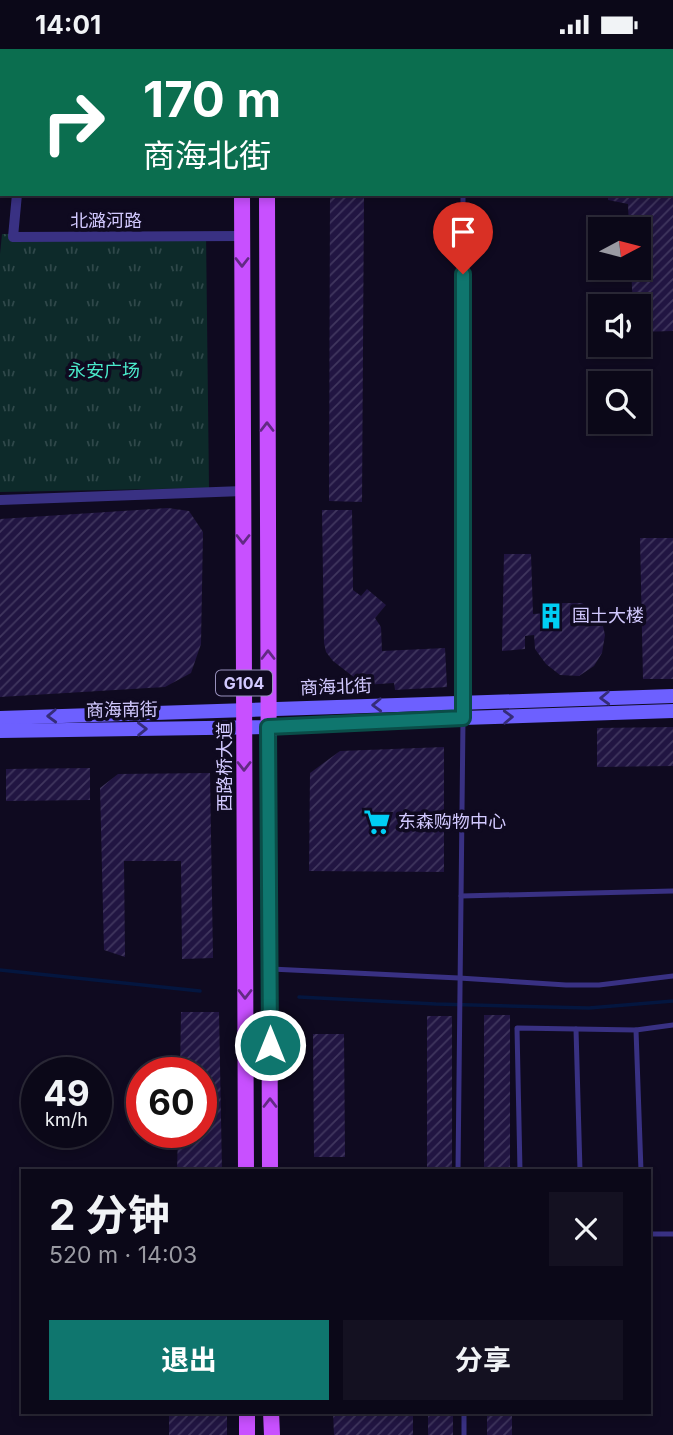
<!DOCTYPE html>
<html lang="zh">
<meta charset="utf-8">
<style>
:root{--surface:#0b0818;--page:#141121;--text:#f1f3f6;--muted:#9a9aa2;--line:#2b2937;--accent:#0f766e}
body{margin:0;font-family:Inter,"Noto Sans SC",sans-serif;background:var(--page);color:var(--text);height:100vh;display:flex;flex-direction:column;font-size:26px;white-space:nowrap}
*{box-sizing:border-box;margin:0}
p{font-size:23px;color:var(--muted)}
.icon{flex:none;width:38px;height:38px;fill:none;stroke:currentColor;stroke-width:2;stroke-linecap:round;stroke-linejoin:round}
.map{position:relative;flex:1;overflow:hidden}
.side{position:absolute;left:21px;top:1120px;width:630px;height:245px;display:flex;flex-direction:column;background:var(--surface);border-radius:0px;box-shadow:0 4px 10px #0003,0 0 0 2px var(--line)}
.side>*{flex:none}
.guide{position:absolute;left:0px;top:0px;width:674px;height:147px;box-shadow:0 4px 10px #0003,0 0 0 2px var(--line);background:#0b6e4f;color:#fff;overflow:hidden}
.needle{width:46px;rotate:83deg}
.fabs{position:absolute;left:588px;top:168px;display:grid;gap:14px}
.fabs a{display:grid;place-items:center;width:63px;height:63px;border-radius:0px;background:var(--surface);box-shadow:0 4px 10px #0003,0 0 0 2px var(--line);font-size:35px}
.speed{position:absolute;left:21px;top:1008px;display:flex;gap:14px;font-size:35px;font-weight:700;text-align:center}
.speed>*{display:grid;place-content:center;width:91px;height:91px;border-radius:50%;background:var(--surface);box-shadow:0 4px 10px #0003,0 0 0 2px var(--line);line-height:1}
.speed small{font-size:18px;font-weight:400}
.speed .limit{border:10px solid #d22;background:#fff;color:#111}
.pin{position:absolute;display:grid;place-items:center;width:60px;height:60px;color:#fff;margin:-72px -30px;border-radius:50% 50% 50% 0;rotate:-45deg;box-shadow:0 0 7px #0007}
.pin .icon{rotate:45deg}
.me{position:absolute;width:77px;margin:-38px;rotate:0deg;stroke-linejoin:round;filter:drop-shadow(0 0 5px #0008)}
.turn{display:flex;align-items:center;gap:24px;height:147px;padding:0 28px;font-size:32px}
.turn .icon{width:91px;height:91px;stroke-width:2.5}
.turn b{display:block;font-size:49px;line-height:60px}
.round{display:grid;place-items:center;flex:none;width:74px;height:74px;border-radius:0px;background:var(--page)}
.summary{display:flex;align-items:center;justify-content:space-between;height:119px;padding:0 28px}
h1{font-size:42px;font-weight:700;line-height:52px}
.action{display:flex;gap:14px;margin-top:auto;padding:14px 28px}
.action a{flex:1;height:80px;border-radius:0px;background:var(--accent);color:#fff;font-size:28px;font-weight:700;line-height:80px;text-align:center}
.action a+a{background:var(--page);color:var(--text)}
.status{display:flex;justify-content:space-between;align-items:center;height:49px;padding:0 35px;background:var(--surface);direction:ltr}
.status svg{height:19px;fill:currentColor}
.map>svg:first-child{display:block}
.grass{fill:url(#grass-tufts)}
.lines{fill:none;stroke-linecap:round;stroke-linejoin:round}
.stream{stroke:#04163f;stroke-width:3.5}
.building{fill:url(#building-hatch)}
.lane{stroke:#393183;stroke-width:5}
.street{stroke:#393183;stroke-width:10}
.secondary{stroke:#6d60ff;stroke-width:14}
.primary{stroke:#c850ff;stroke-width:16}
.oneway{stroke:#622a84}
.oneway2{stroke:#352c79}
.route-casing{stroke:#0a4d48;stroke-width:18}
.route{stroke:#0f766e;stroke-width:12}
.labels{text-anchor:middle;stroke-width:7;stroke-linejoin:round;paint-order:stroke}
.shield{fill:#0f0a20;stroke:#9890bc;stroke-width:2}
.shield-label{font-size:16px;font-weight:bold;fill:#d2c9ff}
.street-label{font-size:18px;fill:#d2c9ff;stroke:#0f0a20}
.park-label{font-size:18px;fill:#4aeacb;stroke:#0f0a20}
.poi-label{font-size:18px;fill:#d2c9ff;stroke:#0f0a20;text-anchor:start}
</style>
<div class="status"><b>14:01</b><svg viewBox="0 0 49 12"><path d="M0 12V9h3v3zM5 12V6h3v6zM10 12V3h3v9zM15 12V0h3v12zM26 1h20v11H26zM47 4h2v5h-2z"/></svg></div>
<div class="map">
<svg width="673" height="1386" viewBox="0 0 673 1386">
<defs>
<pattern id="grass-tufts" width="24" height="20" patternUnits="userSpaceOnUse" patternTransform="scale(1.75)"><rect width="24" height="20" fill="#0d2a2a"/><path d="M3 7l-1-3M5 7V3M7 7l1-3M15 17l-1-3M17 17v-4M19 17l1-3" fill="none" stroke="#2f484a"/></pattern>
<pattern id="building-hatch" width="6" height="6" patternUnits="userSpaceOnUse" patternTransform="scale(1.75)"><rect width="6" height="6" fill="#211542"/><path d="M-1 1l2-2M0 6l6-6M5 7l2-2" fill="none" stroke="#40365e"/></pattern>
</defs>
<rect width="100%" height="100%" fill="#0f0a20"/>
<polygon class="grass" points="206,184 209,439 0,443 0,205 2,185"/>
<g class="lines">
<g class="stream">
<polyline points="0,921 200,942"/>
<polyline points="299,948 436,955 589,959 673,952"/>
</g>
</g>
<g class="building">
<polygon points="330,145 364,145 362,453 329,452"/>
<polygon points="608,145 673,145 673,282 639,283 639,257 633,257 631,219 639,219 639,180 629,180 628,155 608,151"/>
<polygon points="168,459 189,462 203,483 201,595 191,624 165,638 0,648 0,470"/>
<polygon points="322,461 352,461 353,541 361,547 367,540 386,556 375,569 381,578 382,602 445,599 447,638 395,641 394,634 364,636 333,612 326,603 324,594"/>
<polygon points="640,489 673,489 673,630 643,630"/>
<polygon points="504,505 531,505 533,565 549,564 562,554 582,554 601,568 605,586 602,604 594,617 579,627 560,626 546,615 535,600 534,586 525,587 525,600 502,602"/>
<polygon points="673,678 673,717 597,718 597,679"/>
<polygon points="444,698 444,823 309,822 310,724 340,702"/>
<polygon points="90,719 90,751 6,752 6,720"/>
<polygon points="210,724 213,909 182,910 181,812 124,812 125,908 104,901 100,739 118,725"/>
<polygon points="181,963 219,963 222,1122 177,1122 178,1083 201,1083 201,1024 180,1024"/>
<rect x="484" y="966" width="26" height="156"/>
<rect x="427" y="967" width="25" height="155"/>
<polygon points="313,985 344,985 345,1108 314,1108"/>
<rect x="169" y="1363" width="58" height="23"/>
<polygon points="333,1363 413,1363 413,1386 334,1386"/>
<rect x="428" y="1363" width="25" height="23"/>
<rect x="487" y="1363" width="25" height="23"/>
</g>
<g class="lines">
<g class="lane">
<polyline points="463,0 463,2"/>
<polyline points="463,145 463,653"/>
<polyline points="461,847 673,842"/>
<polyline points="271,920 459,929 566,936 599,936 673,927"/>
<polyline points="576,980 580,1122"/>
<polyline points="636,981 641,1122"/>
<polyline points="458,1122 463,670"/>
<polyline points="520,1122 517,979 636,981 673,976"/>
<polyline points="649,1185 673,1185"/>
<polyline points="464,1363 464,1386"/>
</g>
<g class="street">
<polyline points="28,2 28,0"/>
<polyline points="17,145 13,188 242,187"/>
<polyline points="0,451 243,442"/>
</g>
<g class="secondary">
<polyline points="0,669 673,647"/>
<polyline points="0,682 268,678 463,669 673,662"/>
</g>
<g class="primary">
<polyline points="241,0 241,2"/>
<polyline points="266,0 266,2"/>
<polyline points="242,145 246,1122"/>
<polyline points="267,145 270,1122"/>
<polyline points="271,1363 272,1386"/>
<polyline points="247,1386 247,1363"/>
</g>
</g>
<defs><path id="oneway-chevron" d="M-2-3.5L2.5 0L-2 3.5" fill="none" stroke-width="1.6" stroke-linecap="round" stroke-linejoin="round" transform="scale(1.75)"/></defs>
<g class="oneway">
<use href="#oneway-chevron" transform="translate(242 213) rotate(90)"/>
<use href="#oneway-chevron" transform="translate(267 378) rotate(-90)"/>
<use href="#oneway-chevron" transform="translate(243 490) rotate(90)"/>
<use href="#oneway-chevron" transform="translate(268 606) rotate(-90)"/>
<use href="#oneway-chevron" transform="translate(244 717) rotate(90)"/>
<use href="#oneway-chevron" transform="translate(245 945) rotate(90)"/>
<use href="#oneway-chevron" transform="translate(270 1054) rotate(-90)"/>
</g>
<g class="oneway2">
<use href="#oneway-chevron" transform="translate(605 649) rotate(178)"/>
<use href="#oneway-chevron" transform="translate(377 656) rotate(178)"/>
<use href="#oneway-chevron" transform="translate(52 667) rotate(178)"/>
<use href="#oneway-chevron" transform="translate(508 668) rotate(-2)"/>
<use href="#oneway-chevron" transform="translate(142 680) rotate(-1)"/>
</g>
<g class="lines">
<g class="route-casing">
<polyline id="route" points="270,996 268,678 463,669 463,225"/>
</g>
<use href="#route" class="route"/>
</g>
<defs>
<g id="building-bare" transform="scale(2.1)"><path d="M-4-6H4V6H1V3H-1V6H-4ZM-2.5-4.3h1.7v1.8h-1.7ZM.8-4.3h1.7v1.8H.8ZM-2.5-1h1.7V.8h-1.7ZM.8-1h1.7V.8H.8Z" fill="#00cef4" stroke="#0f0a20" stroke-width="2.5" paint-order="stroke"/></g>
<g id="supermarket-bare" transform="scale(2.1)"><path d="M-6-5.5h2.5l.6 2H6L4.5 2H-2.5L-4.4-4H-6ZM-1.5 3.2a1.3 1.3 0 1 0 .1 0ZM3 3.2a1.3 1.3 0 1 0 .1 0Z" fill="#00cef4" stroke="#0f0a20" stroke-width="2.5" paint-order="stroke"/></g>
</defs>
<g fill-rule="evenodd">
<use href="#building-bare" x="551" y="567"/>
<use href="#supermarket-bare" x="377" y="773"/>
</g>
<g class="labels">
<rect class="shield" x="216" y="621.5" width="56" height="25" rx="5"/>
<g class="shield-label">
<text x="244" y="640">G104</text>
</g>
<g class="street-label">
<text x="106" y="178">北潞河路</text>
<text transform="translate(336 638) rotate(-2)" y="6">商海北街</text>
<text transform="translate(122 661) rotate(-1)" y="6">商海南街</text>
<text transform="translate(225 718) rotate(-90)" y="6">西路桥大道</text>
</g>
<g class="park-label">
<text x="104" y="328">永安广场</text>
</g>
<g class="poi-label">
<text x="572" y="573">国土大楼</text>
<text x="398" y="779">东森购物中心</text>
</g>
</g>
</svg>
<div class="fabs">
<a><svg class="needle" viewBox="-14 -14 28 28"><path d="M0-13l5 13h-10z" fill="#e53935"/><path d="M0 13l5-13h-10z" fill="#9a9aa2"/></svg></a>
<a><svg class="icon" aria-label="sound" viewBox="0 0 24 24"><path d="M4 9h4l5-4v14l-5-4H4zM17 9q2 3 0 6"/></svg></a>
<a><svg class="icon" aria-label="search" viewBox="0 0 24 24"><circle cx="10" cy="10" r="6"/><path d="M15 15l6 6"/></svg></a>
</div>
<div class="speed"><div>49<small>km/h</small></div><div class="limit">60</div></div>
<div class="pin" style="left:463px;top:225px;background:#d93025"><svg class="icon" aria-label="arrive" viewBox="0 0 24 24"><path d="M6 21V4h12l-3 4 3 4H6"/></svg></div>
<svg class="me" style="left:270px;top:996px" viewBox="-20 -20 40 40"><circle r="17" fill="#0f766e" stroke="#fff" stroke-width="3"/><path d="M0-11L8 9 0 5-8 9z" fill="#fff"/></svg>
<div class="guide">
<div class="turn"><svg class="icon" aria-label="right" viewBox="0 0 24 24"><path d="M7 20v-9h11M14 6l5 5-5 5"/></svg><div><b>170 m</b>商海北街</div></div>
</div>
<section class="side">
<div class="summary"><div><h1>2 分钟</h1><p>520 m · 14:03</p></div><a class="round"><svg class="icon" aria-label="close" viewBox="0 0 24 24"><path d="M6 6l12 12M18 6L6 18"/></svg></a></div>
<div class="action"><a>退出</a><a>分享</a></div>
</section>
</div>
